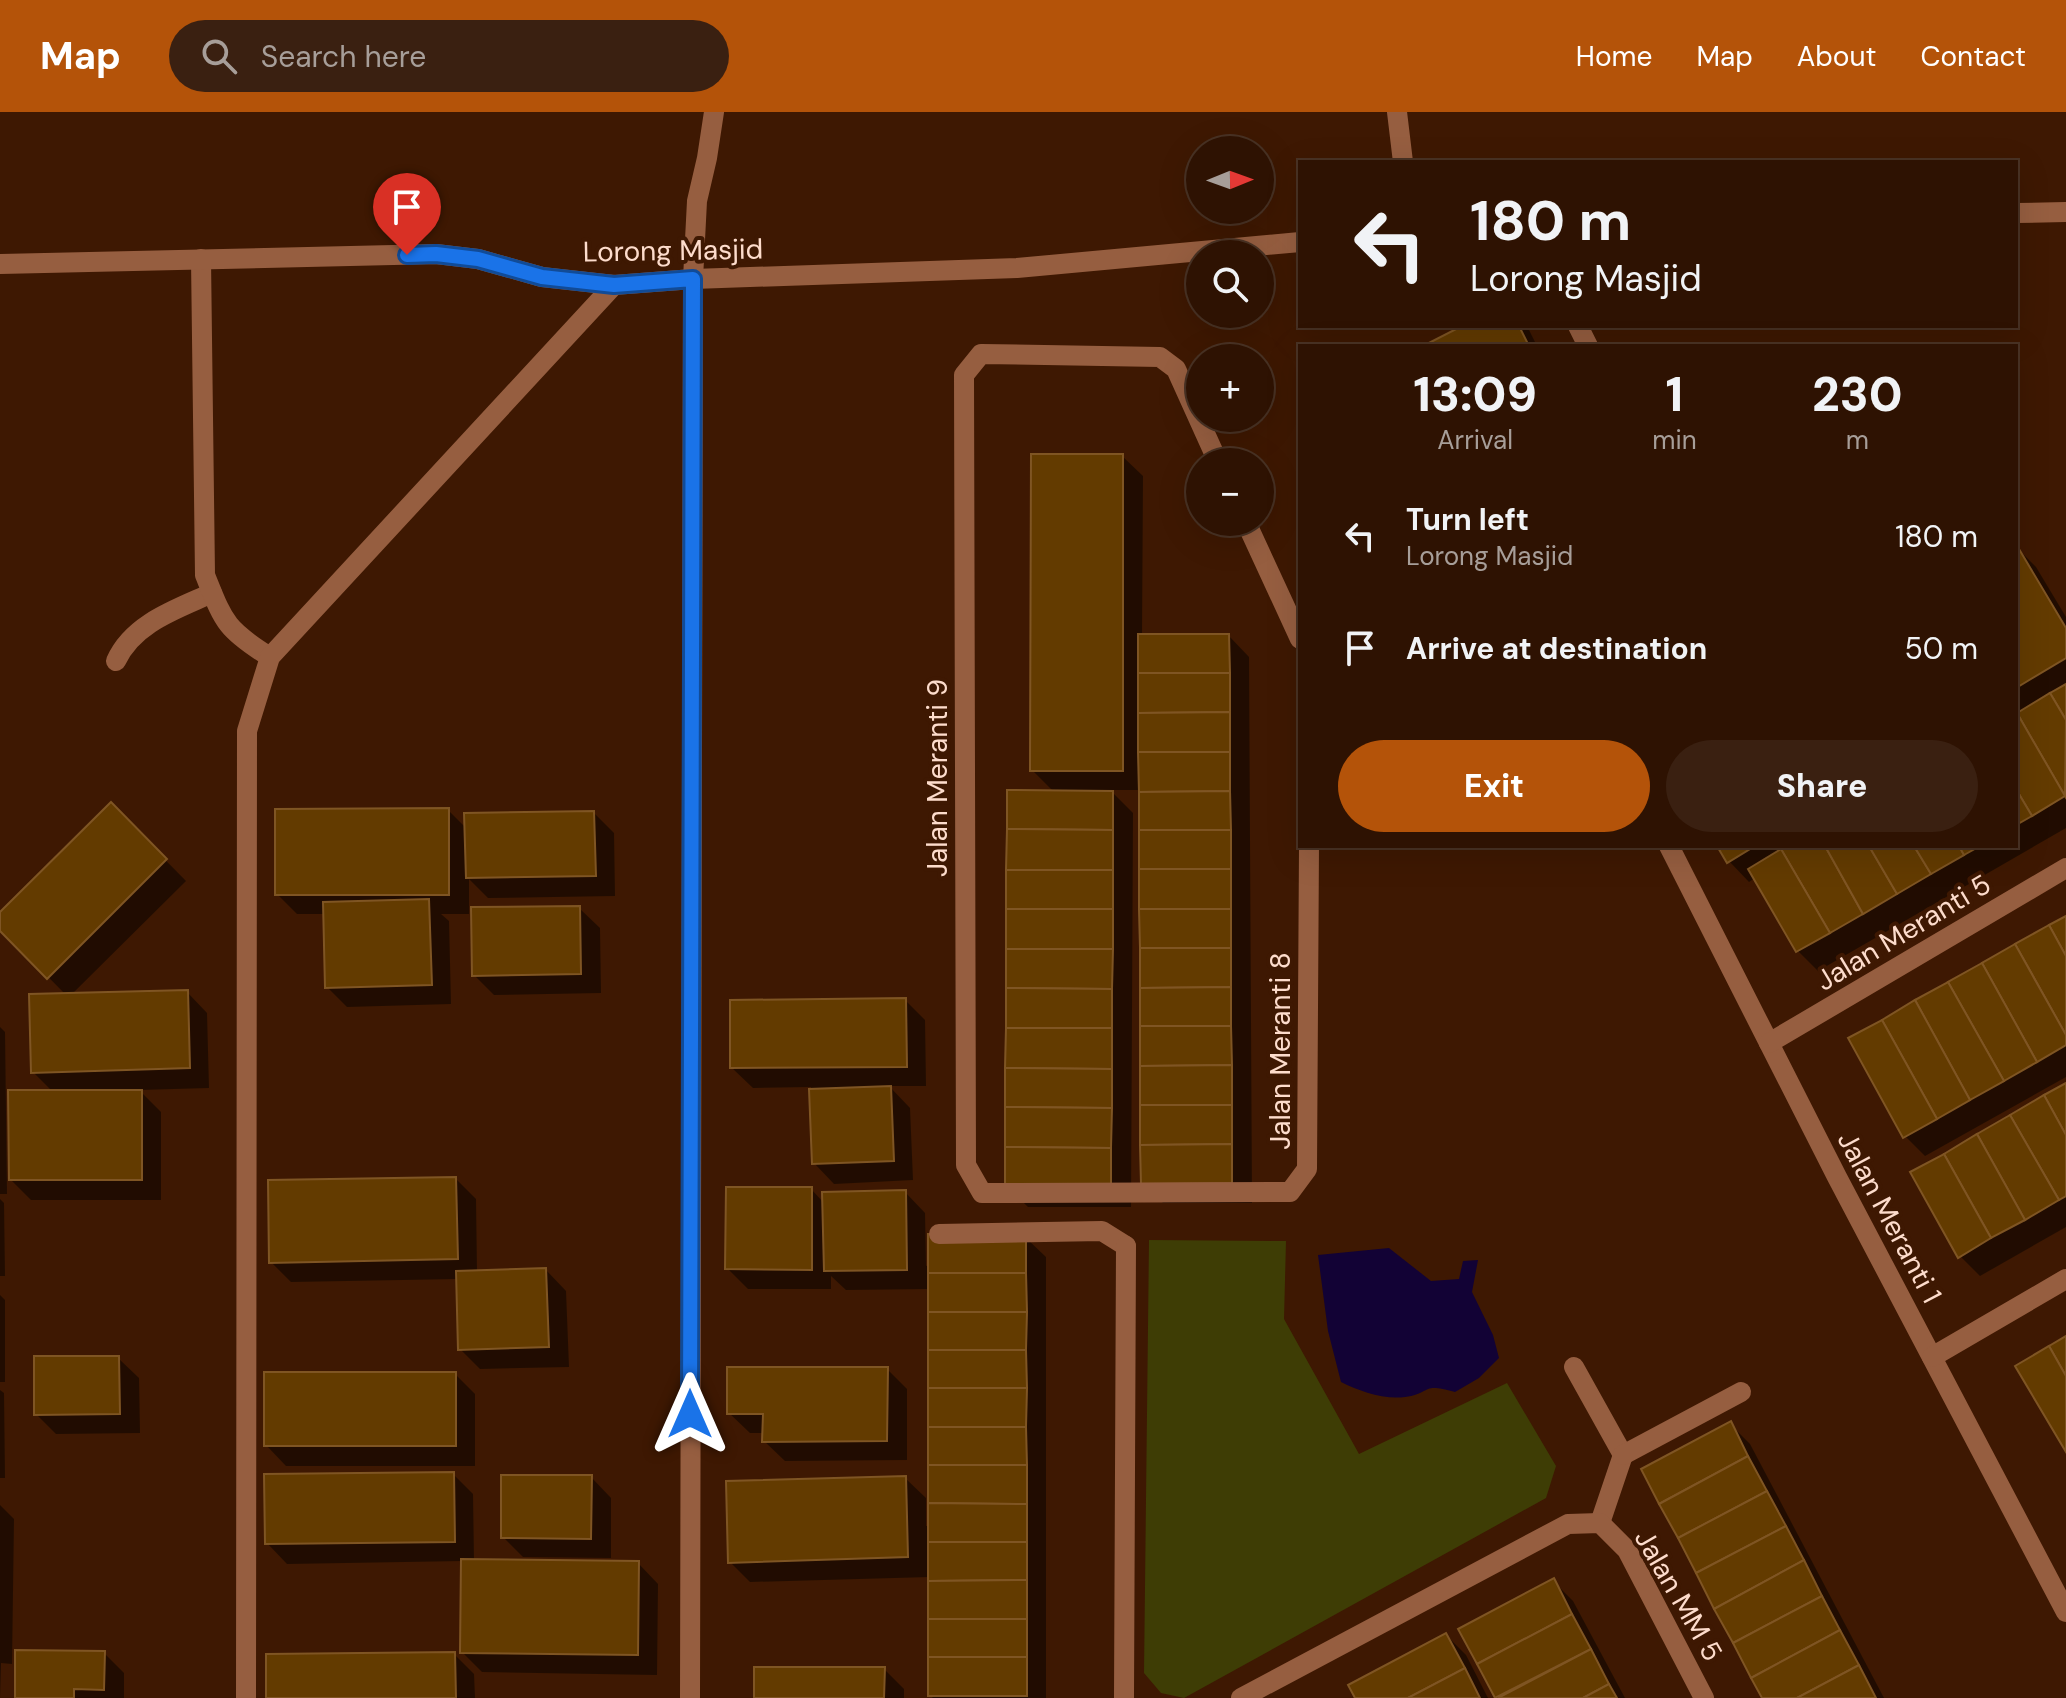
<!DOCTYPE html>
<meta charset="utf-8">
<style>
:root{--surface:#2e1202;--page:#3a2011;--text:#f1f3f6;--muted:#a79e99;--line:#493224;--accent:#b45309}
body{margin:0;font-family:"DM Sans",sans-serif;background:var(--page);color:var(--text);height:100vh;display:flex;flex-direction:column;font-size:30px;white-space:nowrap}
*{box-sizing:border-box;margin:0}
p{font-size:26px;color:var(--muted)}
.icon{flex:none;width:44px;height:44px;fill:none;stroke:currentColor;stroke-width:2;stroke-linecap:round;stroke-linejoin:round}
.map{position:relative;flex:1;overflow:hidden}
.sheet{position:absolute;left:1298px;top:232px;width:720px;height:504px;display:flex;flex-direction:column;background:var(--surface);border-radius:0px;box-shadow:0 8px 32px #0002,0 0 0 2px var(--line)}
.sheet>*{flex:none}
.hud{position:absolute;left:1298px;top:48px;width:720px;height:168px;border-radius:0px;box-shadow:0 8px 32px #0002,0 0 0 2px var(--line);background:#2e1202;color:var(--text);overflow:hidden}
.needle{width:52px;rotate:89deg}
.fabs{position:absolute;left:1186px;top:24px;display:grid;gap:16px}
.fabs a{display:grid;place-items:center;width:88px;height:88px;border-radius:50%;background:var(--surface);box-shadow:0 8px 32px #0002,0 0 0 2px var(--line);font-size:40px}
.pin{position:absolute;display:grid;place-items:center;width:68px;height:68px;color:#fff;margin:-82px -34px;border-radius:50% 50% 50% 0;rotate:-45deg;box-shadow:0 0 8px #0007}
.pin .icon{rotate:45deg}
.me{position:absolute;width:88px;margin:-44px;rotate:0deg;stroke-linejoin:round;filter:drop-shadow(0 0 6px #0008)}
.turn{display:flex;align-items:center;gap:28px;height:168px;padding:0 40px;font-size:36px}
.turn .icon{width:104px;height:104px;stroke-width:2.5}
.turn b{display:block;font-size:56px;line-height:68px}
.eta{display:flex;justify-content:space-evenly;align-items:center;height:136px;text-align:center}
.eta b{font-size:48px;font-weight:800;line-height:56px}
.action{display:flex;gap:16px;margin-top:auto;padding:16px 40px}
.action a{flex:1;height:92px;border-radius:48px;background:var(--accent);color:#fff;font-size:32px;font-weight:800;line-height:92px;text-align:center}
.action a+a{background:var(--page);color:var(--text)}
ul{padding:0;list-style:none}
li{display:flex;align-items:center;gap:24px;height:112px;padding:0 40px}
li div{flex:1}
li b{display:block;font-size:30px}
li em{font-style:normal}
header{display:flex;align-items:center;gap:48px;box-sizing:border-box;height:112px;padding:0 40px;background:var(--accent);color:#fff}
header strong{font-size:38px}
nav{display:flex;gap:44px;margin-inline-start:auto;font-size:28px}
.search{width:560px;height:72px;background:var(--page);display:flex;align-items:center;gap:20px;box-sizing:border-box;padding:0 28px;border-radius:44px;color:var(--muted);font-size:30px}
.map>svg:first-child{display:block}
.green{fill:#3e3d05}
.water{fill:#120235}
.shadow{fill:#0007}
.building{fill:#633b00;stroke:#7f5523;stroke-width:2}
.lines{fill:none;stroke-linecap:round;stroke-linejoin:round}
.lane{stroke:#965e40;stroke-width:20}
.street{stroke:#965e40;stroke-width:20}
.route-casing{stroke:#114b97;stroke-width:20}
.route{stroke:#1a73e8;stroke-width:14}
.labels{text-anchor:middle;stroke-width:8;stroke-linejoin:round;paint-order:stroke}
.street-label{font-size:28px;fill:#fddccc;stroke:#3e1802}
</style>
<header>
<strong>Map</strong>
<div class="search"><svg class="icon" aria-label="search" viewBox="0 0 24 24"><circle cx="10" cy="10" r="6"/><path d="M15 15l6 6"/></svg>Search here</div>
<nav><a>Home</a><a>Map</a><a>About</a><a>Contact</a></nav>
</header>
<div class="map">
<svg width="2066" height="1586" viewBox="0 0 2066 1586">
<rect width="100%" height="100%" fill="#3e1802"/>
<polygon class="green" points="1149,1128 1286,1129 1284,1207 1359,1342 1507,1271 1556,1354 1546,1386 1184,1586 1161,1581 1144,1561"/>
<path class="water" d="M 1389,1136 L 1431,1169 L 1459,1167 L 1463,1149 L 1478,1148 L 1472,1180 L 1493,1223 L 1499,1246 L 1479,1266 L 1455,1280 C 1421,1270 1432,1281 1405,1285 C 1384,1288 1359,1279 1341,1270 L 1328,1219 L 1318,1143 Z"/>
<g class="shadow">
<polygon points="1466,214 1527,214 1537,234 1427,234"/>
<polygon points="1122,344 1143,364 1142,524 1229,524 1249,545 1252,1091 1163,1091 1143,1071 1140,678 1110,678 1133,701 1131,1095 1028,1095 1007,1074 1054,680 1032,658"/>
<polygon points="2016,435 2036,455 2066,505 2066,716 1818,859 1798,839 1755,766 1749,770 1729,749 1719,734 2016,734"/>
<polygon points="111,693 186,769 71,883 187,880 207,901 209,976 139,978 161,1000 161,1088 31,1088 11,1068 53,980 33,960 66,883 0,816 0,803"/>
<polygon points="448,698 467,717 594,701 614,721 615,784 488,786 469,767 469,802 441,802 449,809 451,892 347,895 327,875 325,802 297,802 277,782"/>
<polygon points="579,796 600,816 601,881 494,883 474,863"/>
<polygon points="2066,806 2066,965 1925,1044 1905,1024"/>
<polygon points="905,888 925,908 926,974 889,974 910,996 913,1068 834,1072 814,1051 811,975 753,976 732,956"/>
<polygon points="0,915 5,920 7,1082 0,1082"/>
<polygon points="2066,973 2066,1115 1980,1164 1960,1144"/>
<polygon points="456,1067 476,1087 477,1160 546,1158 566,1179 569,1255 480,1257 460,1237 458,1167 291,1170 271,1150"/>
<polygon points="811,1077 824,1091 905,1080 925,1101 926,1154 1025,1125 1046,1145 1046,1586 933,1586 930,1583 930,1465 750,1470 730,1450 905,1366 926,1386 926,1414 930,1414 930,1177 846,1178 831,1164 831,1177 748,1177 727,1156"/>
<polygon points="0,1087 4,1091 5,1164 0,1164"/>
<polygon points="0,1183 5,1188 5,1270 0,1270"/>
<polygon points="118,1246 139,1266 140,1321 56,1322 36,1302"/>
<polygon points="887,1257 907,1277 907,1348 785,1349 764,1329 764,1321 750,1321 729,1301"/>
<polygon points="455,1262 475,1282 475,1354 286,1354 266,1333"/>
<polygon points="0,1278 4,1281 5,1366 0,1366"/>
<polygon points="1730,1312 1750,1332 1884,1586 1764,1586"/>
<polygon points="453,1362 473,1382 474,1449 638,1451 658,1472 657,1563 482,1560 462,1540 463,1449 287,1452 267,1431"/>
<polygon points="591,1365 611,1386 611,1446 523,1445 503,1425"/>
<polygon points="0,1393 14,1407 12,1552 1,1551 0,1586"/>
<polygon points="1553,1469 1573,1489 1625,1586 1497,1586 1461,1518"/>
<polygon points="1446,1523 1466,1543 1488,1586 1357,1586"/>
<polygon points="104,1541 124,1561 124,1586 17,1586"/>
<polygon points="454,1542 474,1562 475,1586 268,1586"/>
<polygon points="884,1557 904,1577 904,1586 756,1586"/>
</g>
<g class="building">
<polygon points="1462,214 1519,214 1529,234 1423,234"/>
<polygon points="1031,342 1123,342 1123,659 1030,659"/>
<polygon points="2016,432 2066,516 2066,546 2016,576"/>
<polygon points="1138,522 1229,522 1230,561 1138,561"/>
<polygon points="1138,561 1230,561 1230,600 1138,601"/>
<polygon points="2066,572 2066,608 2050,581"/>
<polygon points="2050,581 2066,608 2065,684 2017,601"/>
<polygon points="1230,600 1230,640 1138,640 1138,601"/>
<polygon points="2017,601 2065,684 2032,704 2016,677"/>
<polygon points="1138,640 1230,640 1230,679 1139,680"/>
<polygon points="2016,677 2032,704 2016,713"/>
<polygon points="1007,678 1113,679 1113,718 1007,717"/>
<polygon points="1230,679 1231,718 1139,718 1139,680"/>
<polygon points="111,690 167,747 47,867 0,819 0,800"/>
<polygon points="449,696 449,783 275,783 275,697"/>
<polygon points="594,699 596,764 466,766 464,701"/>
<polygon points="1007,717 1113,718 1113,758 1006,758"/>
<rect x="1139" y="718" width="92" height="39"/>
<polygon points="1717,734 1755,734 1727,751"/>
<polygon points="1787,734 1825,734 1863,802 1830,821 1781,737"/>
<polygon points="1825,734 1869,734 1897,782 1863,802"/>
<polygon points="1869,734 1914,734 1931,762 1897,782"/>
<polygon points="1914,734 1959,734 1964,743 1931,762"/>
<polygon points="1959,734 1980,734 1964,743"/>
<polygon points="1781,737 1830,821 1796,840 1748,757"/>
<rect x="1139" y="757" width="92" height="40"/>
<rect x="1006" y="758" width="107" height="39"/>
<polygon points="429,787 432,873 325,876 323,790"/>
<polygon points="580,794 581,862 472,864 471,795"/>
<rect x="1006" y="797" width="107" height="40"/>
<polygon points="1139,797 1231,797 1231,836 1140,836"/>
<polygon points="2066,804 2066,844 2049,813"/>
<polygon points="2049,813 2066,844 2066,923 2015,832"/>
<polygon points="2015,832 2066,923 2066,933 2037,950 1982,851"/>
<polygon points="1140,836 1231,836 1231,875 1140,876"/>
<polygon points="1006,837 1113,837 1112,877 1006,876"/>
<polygon points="1982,851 2037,950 2004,969 1948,870"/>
<polygon points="1948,870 2004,969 1970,988 1915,888"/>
<polygon points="1231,875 1231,914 1140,914 1140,876"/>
<polygon points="1006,876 1112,877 1112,916 1006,916"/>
<polygon points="188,878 190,956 31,961 29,882"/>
<polygon points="906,886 907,955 730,956 730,888"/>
<polygon points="1915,888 1970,988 1937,1007 1882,908"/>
<polygon points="1882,908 1937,1007 1903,1026 1848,926"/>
<polygon points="1140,914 1231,914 1232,953 1140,954"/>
<polygon points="1006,916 1112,916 1112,957 1005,956"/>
<polygon points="1232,953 1232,993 1140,993 1140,954"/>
<polygon points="1005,956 1112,957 1112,996 1005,995"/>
<polygon points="2066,971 2066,1023 2044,983"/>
<polygon points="891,974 894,1049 812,1052 809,977"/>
<polygon points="8,978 142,978 142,1068 9,1068"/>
<polygon points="2044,983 2066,1023 2066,1084 2059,1088 2010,1003"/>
<polygon points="1140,993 1232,993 1232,1032 1140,1033"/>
<polygon points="1005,995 1112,996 1111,1036 1005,1035"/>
<polygon points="2010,1003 2059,1088 2025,1108 1977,1022"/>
<polygon points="1977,1022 2025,1108 1991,1126 1944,1042"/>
<polygon points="1232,1032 1232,1071 1141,1072 1140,1033"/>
<polygon points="1005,1035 1111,1036 1111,1076 1005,1075"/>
<polygon points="1944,1042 1991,1126 1958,1146 1910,1060"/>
<polygon points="456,1065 458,1147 269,1151 268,1068"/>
<polygon points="726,1075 812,1075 812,1158 725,1157"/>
<polygon points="906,1078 907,1158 824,1159 822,1080"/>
<polygon points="928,1122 1026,1123 1026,1161 928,1161"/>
<polygon points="546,1156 549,1235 458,1238 456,1159"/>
<polygon points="928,1161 1026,1161 1027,1200 928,1200"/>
<polygon points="928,1200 1027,1200 1026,1238 928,1238"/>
<polygon points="2066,1224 2066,1264 2049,1234"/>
<polygon points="2049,1234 2066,1264 2066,1340 2015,1254"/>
<polygon points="928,1238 1026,1238 1027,1276 928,1276"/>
<polygon points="34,1244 119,1244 120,1302 34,1303"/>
<polygon points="727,1255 888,1255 887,1329 762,1330 763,1302 727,1302"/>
<rect x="264" y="1260" width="192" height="74"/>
<polygon points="928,1276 1027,1276 1026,1315 928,1315"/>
<polygon points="1731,1309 1748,1344 1659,1392 1641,1357"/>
<polygon points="928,1315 1026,1315 1027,1353 928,1353"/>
<polygon points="1748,1344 1767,1379 1678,1426 1659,1392"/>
<polygon points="928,1353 1027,1353 1027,1392 928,1391"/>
<polygon points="454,1360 455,1430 265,1432 264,1362"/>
<polygon points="501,1363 592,1363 591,1427 501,1426"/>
<polygon points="906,1364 908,1445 728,1451 726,1369"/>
<polygon points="1767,1379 1786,1414 1696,1461 1678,1426"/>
<polygon points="928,1391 1027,1392 1027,1430 928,1430"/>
<polygon points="1786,1414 1804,1448 1714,1497 1696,1461"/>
<polygon points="928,1430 1027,1430 1027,1468 928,1469"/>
<polygon points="461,1447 639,1449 638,1543 460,1541"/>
<polygon points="1804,1448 1822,1484 1733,1531 1714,1497"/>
<polygon points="1554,1466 1572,1502 1477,1552 1458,1517"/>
<polygon points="1027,1468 1027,1507 928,1507 928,1469"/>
<polygon points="1822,1484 1840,1518 1751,1566 1733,1531"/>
<polygon points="1572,1502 1591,1537 1495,1586 1477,1552"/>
<rect x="928" y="1507" width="99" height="38"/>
<polygon points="1840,1518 1859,1553 1797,1586 1762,1586 1751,1566"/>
<polygon points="1446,1521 1465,1556 1408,1586 1355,1586 1348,1573"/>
<polygon points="1591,1537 1609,1572 1583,1586 1498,1586"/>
<polygon points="15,1538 105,1539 104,1578 74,1577 74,1586 15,1586"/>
<polygon points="455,1540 456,1586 266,1586 266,1542"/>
<rect x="928" y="1545" width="99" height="39"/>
<polygon points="1859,1553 1876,1586 1797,1586"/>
<polygon points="754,1555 885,1555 884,1586 754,1586"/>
<polygon points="1465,1556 1480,1586 1408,1586"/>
<polygon points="1609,1572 1617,1586 1583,1586"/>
</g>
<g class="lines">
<g class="lane">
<polyline points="1397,0 1403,50"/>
<path d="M 116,549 C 133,511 177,497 212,481"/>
<polyline points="939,1122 1102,1119 1126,1134"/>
<polyline points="1574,1255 1623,1343 1600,1411"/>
<polyline points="1623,1343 1741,1280"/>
</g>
<g class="street">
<polyline points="2016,101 2066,100"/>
<path d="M 201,147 L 205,463 C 224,510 225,517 270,545"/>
<polyline points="0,152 436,142 478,147 542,165 614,173 693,167 1017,156 1300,130"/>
<polyline points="1578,214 1588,234"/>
<polyline points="1218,350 1176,257 1160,245 981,242 964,263 966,1053 982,1081 1290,1080 1307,1057 1309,734"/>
<polyline points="1246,410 1300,527"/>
<polyline points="1669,734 1837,1065 2066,1500"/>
<polyline points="1769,931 2066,756"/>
<polyline points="1932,1245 2066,1167"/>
<polyline points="246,1586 247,619 270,545 614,173"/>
<polyline points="690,1586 693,167 697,89 707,46 714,0"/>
<polyline points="1124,1586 1126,1134"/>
<polyline points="1241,1586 1568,1412 1600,1411 1627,1438 1704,1586"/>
</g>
</g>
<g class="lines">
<g class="route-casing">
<polyline id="route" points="407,143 436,142 478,147 542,165 614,173 693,167 690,1302"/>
</g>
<use href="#route" class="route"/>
</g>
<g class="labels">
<g class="street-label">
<text transform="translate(673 138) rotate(-1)" y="10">Lorong Masjid</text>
<text transform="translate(937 666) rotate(-90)" y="10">Jalan Meranti 9</text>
<text transform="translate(1903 820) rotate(-31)" y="10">Jalan Meranti 5</text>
<text transform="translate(1280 939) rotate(-90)" y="10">Jalan Meranti 8</text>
<text transform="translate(1890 1105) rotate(62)" y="10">Jalan Meranti 1</text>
<text transform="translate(1679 1483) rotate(60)" y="10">Jalan MM 5</text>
</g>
</g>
</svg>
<div class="fabs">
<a><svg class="needle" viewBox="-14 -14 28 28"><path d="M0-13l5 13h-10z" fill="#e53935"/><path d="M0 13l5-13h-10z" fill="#a79e99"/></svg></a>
<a><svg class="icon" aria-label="search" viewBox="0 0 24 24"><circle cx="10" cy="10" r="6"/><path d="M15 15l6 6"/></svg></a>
<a>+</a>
<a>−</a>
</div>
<div class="pin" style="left:407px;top:143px;background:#d93025"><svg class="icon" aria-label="arrive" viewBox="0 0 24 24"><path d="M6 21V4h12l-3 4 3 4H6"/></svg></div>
<svg class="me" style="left:690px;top:1302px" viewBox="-20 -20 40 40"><path d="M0-17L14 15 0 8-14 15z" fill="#1a73e8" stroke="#fff" stroke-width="4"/></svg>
<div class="hud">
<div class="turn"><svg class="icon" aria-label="left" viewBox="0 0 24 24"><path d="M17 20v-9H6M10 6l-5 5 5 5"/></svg><div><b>180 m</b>Lorong Masjid</div></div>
</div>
<section class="sheet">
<div class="eta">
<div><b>13:09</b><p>Arrival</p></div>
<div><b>1</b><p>min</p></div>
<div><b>230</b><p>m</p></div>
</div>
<ul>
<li><svg class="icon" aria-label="left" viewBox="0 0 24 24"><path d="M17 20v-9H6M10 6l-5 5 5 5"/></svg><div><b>Turn left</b><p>Lorong Masjid</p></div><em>180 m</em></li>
<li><svg class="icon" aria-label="arrive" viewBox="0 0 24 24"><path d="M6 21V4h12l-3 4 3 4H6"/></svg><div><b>Arrive at destination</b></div><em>50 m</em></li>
</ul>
<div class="action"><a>Exit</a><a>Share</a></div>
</section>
</div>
